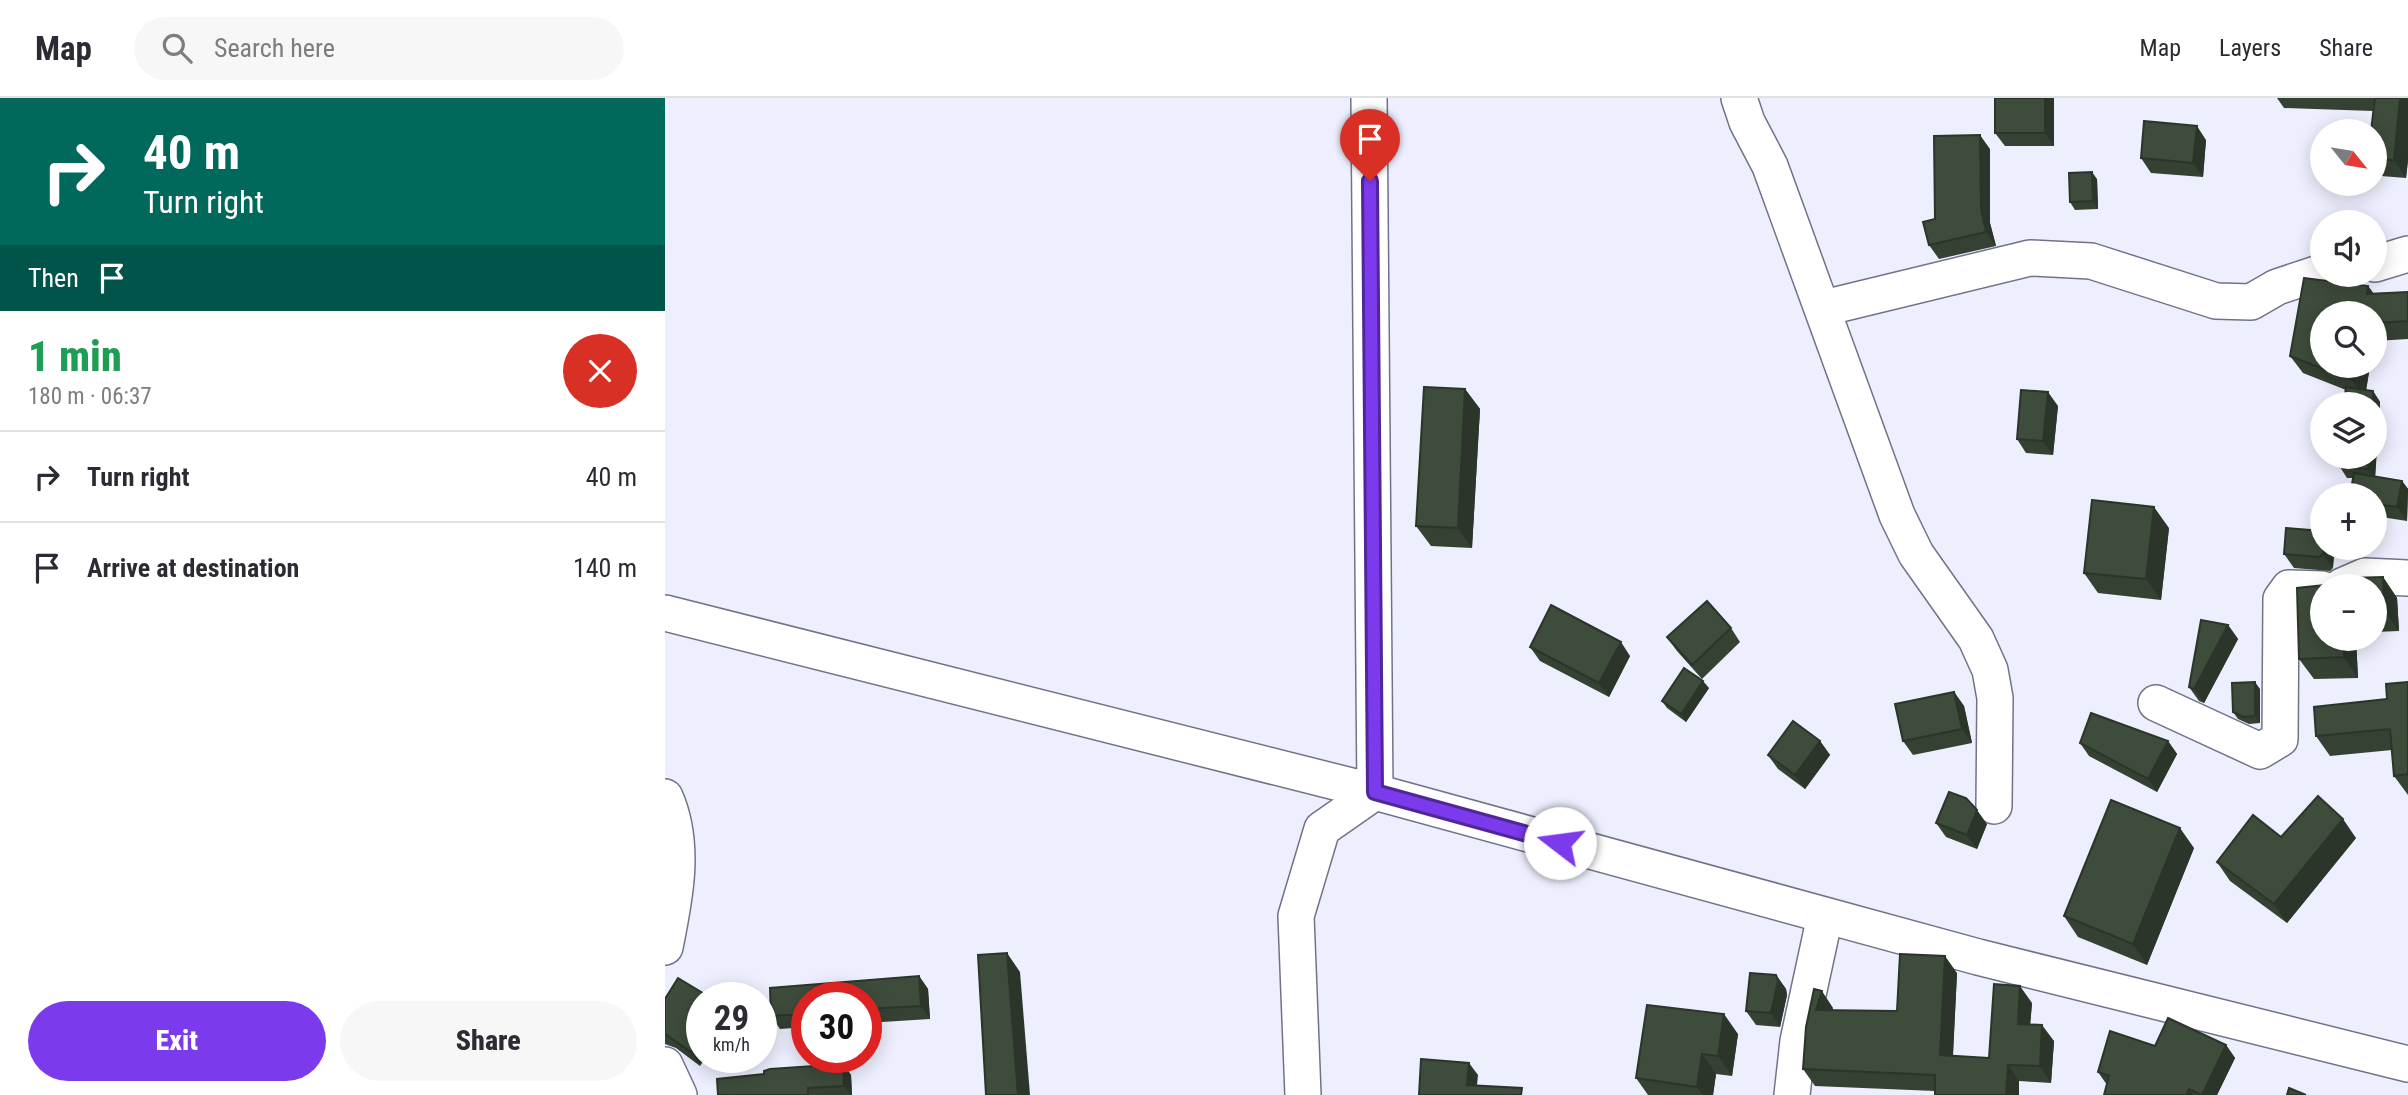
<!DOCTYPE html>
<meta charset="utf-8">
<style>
:root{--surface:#fff;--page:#f7f7f7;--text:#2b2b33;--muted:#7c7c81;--line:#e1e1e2;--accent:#7c3aed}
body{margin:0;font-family:"Roboto Condensed",sans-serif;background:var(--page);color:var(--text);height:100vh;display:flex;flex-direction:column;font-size:26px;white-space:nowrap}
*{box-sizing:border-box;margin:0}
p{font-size:23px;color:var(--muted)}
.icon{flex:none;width:38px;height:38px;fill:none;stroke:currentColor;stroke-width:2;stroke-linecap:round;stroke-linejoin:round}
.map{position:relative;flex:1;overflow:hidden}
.drawer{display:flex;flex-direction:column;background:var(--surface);width:665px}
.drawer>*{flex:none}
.banner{background:#00695c;color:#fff;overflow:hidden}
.needle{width:46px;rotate:120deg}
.fabs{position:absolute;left:1645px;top:21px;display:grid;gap:14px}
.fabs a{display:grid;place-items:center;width:77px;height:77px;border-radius:50%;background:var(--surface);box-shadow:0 4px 18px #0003;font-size:35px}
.speed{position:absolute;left:21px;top:884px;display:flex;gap:14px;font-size:35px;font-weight:700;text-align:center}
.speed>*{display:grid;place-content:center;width:91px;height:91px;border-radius:50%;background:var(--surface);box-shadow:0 4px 18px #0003;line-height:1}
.speed small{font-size:18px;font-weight:400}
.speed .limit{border:10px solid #d22;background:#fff;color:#111}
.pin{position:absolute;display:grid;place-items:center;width:60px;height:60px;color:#fff;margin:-72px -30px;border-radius:50% 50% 50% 0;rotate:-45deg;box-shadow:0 0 7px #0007}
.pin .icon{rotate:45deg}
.me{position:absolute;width:77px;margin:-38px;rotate:285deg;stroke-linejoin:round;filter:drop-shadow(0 0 5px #0008)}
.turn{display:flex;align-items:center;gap:24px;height:147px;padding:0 28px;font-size:32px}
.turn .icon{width:91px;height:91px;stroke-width:2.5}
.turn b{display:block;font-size:49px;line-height:60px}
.then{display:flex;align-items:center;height:66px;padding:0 28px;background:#0003;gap:14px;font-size:26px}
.round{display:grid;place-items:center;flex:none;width:74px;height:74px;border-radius:37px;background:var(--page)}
.summary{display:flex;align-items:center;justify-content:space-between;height:119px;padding:0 28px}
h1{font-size:42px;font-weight:800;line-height:52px;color:#1e9e55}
.cta{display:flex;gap:14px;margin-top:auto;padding:14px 28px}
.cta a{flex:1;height:80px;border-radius:42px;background:var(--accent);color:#fff;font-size:28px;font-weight:800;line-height:80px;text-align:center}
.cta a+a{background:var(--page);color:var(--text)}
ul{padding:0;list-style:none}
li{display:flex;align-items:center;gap:21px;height:91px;padding:0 28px;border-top:2px solid var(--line)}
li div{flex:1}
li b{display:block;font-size:26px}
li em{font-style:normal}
header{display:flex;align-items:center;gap:42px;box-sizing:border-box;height:98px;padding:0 35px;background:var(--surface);border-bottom:2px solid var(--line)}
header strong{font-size:33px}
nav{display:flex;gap:38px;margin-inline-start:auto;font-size:24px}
.search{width:490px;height:63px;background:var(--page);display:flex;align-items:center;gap:18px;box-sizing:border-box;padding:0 24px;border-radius:38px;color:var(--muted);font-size:26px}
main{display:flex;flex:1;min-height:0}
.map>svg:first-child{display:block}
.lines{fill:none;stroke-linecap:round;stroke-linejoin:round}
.minor-casing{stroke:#717288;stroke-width:38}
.minor{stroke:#fff;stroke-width:35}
.wall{fill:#354133}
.shaded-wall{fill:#2b3529}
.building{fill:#3e4c3b;stroke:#2b3529;stroke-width:2}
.route-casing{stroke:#51269a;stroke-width:18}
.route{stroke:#7c3aed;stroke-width:12}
</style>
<header>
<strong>Map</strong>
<div class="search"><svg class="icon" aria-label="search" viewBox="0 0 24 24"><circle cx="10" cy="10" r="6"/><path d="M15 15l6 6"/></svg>Search here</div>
<nav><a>Map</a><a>Layers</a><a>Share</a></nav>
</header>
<main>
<section class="drawer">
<div class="banner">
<div class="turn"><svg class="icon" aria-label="right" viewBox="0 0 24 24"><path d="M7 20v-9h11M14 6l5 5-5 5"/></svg><div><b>40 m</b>Turn right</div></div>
<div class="then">Then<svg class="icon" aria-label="arrive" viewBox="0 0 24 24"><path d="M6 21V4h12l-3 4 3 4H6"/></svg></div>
</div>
<div class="summary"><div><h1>1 min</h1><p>180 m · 06:37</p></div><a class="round" style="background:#d93025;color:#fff"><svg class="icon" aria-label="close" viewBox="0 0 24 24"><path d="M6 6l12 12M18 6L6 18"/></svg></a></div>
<ul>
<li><svg class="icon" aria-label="right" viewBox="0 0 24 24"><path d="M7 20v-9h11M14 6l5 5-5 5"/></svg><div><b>Turn right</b></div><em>40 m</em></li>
<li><svg class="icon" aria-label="arrive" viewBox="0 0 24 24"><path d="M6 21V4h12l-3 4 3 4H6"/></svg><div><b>Arrive at destination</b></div><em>140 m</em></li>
</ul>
<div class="cta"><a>Exit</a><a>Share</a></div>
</section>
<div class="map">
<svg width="1743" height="997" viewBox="0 0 1743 997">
<rect width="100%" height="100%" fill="#eeeffe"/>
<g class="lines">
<g class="minor-casing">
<g id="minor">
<polyline points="1074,0 1082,24 1105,68 1232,417 1251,456 1311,541 1325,572 1330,600 1329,708"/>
<polyline points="1710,166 1743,156"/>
<polyline points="1159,210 1365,160 1426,163 1551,203 1586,204 1612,189 1657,174"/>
<polyline points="1677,488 1700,478 1743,480"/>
<polyline points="0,515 710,694 1313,859 1743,966"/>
<polyline points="1491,605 1595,653 1615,641 1616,501 1624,490 1657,491"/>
<path d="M 0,699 C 21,746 10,800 0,849"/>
<polyline points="0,967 14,997"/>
<polyline points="638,997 631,818 657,731 710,694 704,0"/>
<polyline points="1127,997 1133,943 1160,818"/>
</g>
</g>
<use href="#minor" class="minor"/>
</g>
<g class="wall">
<polygon points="1389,0 1389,48 1340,48 1330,35"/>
<polygon points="1612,0 1743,0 1743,62 1741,80 1716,78 1710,69 1710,33 1708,13 1619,10"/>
<polygon points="1541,42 1538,79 1486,75 1476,60"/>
<polygon points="1325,51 1325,125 1331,148 1274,161 1264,147 1270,121"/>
<polygon points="1432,81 1433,111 1410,112 1405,104"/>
<polygon points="1639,180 1703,188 1709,196 1743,194 1743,241 1710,243 1710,215 1657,215 1657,268 1705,268 1701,292 1708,293 1715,304 1710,378 1737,383 1743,391 1742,423 1710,418 1710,397 1685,397 1688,380 1682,380 1675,369 1675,359 1710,359 1710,306 1679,306 1681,292 1638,275 1625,258"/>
<polygon points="800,291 815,311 807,450 766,448 751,428"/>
<polygon points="1393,308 1388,357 1361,355 1352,341"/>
<polygon points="1504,430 1496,502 1433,495 1419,475"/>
<polygon points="1657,433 1668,470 1665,473 1629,470 1619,456"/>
<polygon points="1718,479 1732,500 1734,533 1710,534 1710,488 1657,488 1657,541 1691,541 1693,580 1649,581 1634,561 1632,490 1670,486 1685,480"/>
<polygon points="1563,527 1573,541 1539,605 1534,603 1524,589"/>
<polygon points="1066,530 1075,544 1037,581 1012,553 1002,539"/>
<polygon points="865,549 965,558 944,599 875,563"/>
<polygon points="1743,584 1743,697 1729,678 1727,652 1665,658 1651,638 1722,601"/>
<polygon points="1044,590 1021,624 1002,610 997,603"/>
<polygon points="1595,591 1595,625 1584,626 1573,621 1568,614"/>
<polygon points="1289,594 1299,608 1307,645 1248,657 1238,643"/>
<polygon points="1155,643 1165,657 1140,691 1113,671 1103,657"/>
<polygon points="1503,643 1512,656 1492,694 1424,658 1415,645"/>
<polygon points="1271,725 1322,726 1312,751 1281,739"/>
<polygon points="1616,739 1691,740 1622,825 1565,783 1552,764"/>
<polygon points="1529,750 1482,867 1413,839 1399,818"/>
<polygon points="1292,875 1288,958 1324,960 1367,905 1365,926 1389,943 1386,985 1354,983 1354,997 1270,997 1270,993 1150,988 1138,971 1168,910 1168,912 1232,913"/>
<polygon points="1111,877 1121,891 1122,897 1115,929 1091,927 1081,913"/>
<polygon points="254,878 263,891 265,921 201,925 201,900 142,900 142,929 115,931 106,918 105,890"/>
<polygon points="0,901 35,968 11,950 0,946"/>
<polygon points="1073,936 1067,978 1051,976 1048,997 983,997 971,980"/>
<polygon points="1561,947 1570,960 1552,997 1439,997 1442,987 1433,974 1490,948"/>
<polygon points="178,966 186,977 187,997 53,997 99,976"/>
</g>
<g class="shaded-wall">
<polygon points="1380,0 1389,0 1389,48 1380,35"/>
<polygon points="1735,0 1743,0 1743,62 1741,80 1729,62"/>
<polygon points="1532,28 1541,42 1538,79 1528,65"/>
<polygon points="1315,37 1325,51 1325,125 1331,148 1321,134 1316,111"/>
<polygon points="1427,74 1432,81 1433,111 1428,103"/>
<polygon points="1703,188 1716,206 1702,196"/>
<polygon points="1690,268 1705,268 1700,299 1687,282"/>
<polygon points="800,291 815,311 807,450 793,430"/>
<polygon points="1708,293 1715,304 1710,382 1703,371 1703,359 1710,359 1710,306 1707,306"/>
<polygon points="1383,294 1393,308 1388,357 1378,343"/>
<polygon points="1737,383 1743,391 1742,423 1732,409"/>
<polygon points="1489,409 1504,430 1496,502 1481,481"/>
<polygon points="1659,450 1670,450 1668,470 1658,456"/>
<polygon points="1718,479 1732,500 1734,533 1719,512"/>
<polygon points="1563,527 1573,541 1539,605 1529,591"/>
<polygon points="1678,541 1691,541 1693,580 1679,559"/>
<polygon points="956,544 965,558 944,599 934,585"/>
<polygon points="1038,583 1044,590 1021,624 1016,616"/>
<polygon points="1590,584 1595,591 1595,625 1590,618"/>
<polygon points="1289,594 1299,608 1307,645 1297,631"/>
<polygon points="1155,643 1165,657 1140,691 1130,677"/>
<polygon points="1503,643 1512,656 1492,694 1483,681"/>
<polygon points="1312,712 1322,726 1312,751 1302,737"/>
<polygon points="1678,721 1691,740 1622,825 1609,806"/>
<polygon points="1515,730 1529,750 1482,867 1468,846"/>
<polygon points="342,855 355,874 365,997 353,997"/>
<polygon points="1280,858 1292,875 1287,974 1275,957"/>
<polygon points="1111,877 1121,891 1122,897 1115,929 1106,915"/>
<polygon points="254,878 263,891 265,921 256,908"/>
<polygon points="1355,888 1367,905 1364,942 1353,926"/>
<polygon points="1157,893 1168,910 1163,929 1151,912"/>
<polygon points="1059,916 1073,936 1067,978 1053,958"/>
<polygon points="1377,927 1389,943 1386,985 1375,968"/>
<polygon points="37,936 37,959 41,959 35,968 26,954"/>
<polygon points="1561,947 1570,960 1552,997 1537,997"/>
<polygon points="1037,956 1051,976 1048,997 1038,997 1032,989"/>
<polygon points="804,965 813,977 811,997 802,987"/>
<polygon points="178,966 186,977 187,997 186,997 179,988"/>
<polygon points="1343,967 1354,983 1354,997 1341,997"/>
<polygon points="1524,991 1528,997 1521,997"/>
</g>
<g class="building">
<rect x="1330" y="0" width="50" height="35"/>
<polygon points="1710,0 1735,0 1729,62 1710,61 1710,33 1706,33"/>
<polygon points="1479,23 1532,28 1528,65 1476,60"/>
<polygon points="1315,37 1316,111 1321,134 1264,147 1258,124 1270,121 1269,38"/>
<polygon points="1427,74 1428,103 1405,104 1404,75"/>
<polygon points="1639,180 1703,188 1702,196 1743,194 1743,223 1710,225 1710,215 1657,215 1657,268 1690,268 1687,282 1625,258"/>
<polygon points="759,289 800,291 793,430 751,428"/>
<polygon points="1681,289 1708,293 1707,306 1679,306"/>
<polygon points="1356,292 1383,294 1378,343 1352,341"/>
<polygon points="1675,359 1703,359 1703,371 1675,369"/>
<polygon points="1689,375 1737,383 1732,409 1710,406 1710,397 1685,397"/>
<polygon points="1427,402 1489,409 1481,481 1419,475"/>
<polygon points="1621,430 1657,433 1657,450 1659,450 1658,456 1655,459 1619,456"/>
<polygon points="1718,479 1719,512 1710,513 1710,488 1657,488 1657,541 1678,541 1679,559 1634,561 1632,490 1670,486 1685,480"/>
<polygon points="1042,503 1066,530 1027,567 1002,539"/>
<polygon points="886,507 956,544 934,585 865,549"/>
<polygon points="1536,522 1563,527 1529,591 1524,589"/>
<polygon points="1019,570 1038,583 1016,616 997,603"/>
<polygon points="1590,584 1590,618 1579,619 1568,614 1567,585"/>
<polygon points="1743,584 1743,676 1729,678 1725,631 1651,638 1649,609 1722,601 1721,586"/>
<polygon points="1289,594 1297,631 1238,643 1230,606"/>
<polygon points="1426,615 1503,643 1483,681 1415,645"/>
<polygon points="1128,623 1155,643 1130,677 1103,657"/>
<polygon points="1284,694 1301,700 1312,712 1302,737 1271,725"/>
<polygon points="1653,698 1678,721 1609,806 1552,764 1588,717 1616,739"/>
<polygon points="1446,702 1515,730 1468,846 1399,818"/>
<polygon points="342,855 353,997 321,997 313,857"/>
<polygon points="1235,856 1280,858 1275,957 1324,960 1329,886 1355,888 1353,926 1377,927 1375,968 1343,967 1341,997 1270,997 1270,977 1138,971 1141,929 1149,891 1157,893 1151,912 1232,913"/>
<polygon points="1085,875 1111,877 1113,883 1106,915 1081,913"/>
<polygon points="254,878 256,908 201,911 201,900 142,900 142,916 106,918 105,890"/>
<polygon points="13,880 46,900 37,900 37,936 26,954 0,936 0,901"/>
<polygon points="982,907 1059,916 1053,958 1037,956 1032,989 971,980"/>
<polygon points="1503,920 1561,947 1537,997 1524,991 1521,997 1439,997 1444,978 1433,974 1445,933 1490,948"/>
<polygon points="756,961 804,965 802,987 857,990 856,997 754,997"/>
<polygon points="178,966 179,988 143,990 143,997 53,997 52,981 99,976 99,973 105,971"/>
<polygon points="1624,990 1641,997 1622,997"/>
</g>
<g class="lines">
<g class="route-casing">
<polyline id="route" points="705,83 710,694 895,745"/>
</g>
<use href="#route" class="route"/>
</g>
</svg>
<div class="fabs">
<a><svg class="needle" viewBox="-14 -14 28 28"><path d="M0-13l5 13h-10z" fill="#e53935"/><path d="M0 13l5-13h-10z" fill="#7c7c81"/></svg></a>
<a><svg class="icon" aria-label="sound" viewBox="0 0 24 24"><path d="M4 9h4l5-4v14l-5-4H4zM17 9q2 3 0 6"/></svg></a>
<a><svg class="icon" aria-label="search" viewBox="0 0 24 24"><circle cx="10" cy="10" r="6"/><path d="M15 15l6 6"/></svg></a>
<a><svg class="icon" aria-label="layers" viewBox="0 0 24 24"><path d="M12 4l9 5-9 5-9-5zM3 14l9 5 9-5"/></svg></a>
<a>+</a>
<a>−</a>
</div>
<div class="speed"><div>29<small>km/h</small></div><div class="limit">30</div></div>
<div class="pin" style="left:705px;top:83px;background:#d93025"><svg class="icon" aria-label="arrive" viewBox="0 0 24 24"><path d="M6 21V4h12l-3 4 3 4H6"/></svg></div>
<svg class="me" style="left:895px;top:745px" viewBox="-20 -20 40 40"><circle r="19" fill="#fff"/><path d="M0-13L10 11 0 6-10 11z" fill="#7c3aed"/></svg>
</div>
</main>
